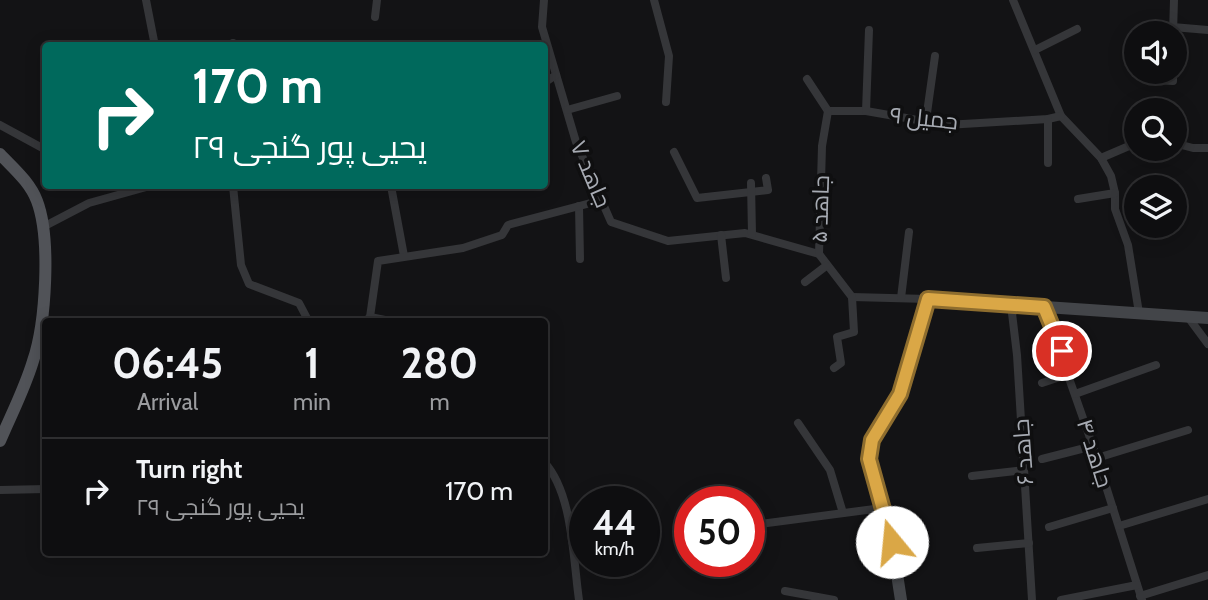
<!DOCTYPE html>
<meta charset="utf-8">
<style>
:root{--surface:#0e0e10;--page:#1c1c1e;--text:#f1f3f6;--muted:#9b9c9f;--line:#2e2e30}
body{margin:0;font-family:Cabin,Cairo,sans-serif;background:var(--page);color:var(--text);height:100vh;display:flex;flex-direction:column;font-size:26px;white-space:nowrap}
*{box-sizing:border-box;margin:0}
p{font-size:23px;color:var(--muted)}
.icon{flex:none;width:38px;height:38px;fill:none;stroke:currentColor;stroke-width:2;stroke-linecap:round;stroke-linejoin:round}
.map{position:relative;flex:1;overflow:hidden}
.details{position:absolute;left:42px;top:318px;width:506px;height:238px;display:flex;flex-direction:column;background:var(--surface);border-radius:7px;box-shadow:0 4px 18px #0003,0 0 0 2px var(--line)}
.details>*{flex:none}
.hud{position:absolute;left:42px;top:42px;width:506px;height:147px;border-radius:7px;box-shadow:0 4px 18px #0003,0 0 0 2px var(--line);background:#00695c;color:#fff;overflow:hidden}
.buttons{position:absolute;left:1124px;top:21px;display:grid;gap:14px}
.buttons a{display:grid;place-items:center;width:63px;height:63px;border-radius:50%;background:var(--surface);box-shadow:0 4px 18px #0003,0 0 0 2px var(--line);font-size:35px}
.speed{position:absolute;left:569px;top:486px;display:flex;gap:14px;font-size:35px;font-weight:700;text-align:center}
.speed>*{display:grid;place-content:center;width:91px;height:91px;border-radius:50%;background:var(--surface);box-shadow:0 4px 18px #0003,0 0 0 2px var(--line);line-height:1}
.speed small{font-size:18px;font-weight:400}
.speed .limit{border:10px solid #d22;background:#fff;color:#111}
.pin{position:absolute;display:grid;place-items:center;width:60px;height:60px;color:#fff;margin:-30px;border:4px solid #fff;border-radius:50%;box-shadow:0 2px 7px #0007}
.me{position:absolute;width:77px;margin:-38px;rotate:343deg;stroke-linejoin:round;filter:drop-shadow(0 0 5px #0008)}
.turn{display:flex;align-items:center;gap:24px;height:147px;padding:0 35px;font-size:32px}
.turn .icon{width:91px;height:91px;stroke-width:2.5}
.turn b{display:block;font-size:49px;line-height:60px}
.eta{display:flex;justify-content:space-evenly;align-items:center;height:119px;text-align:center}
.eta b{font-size:42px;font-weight:700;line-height:49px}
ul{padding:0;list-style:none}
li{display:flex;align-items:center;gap:21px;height:105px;padding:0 35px;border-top:2px solid var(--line)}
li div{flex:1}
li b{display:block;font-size:26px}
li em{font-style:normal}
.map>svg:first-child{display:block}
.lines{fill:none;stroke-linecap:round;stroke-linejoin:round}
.street{stroke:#353639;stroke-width:8}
.secondary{stroke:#434549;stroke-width:12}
.primary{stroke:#515358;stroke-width:12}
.route-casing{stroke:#8e6d2e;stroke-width:18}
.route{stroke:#daa746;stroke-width:12}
.labels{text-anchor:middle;stroke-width:7;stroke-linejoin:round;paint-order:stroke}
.street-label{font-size:23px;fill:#a7abb3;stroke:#0f0f10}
</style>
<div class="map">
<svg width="1208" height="600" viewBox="0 0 1208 600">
<rect width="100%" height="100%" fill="#131315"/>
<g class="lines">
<g class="street">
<polyline points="146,0 155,46"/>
<polyline points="544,0 542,27 576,142 611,222 668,241 745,233 819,254"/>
<polyline points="654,0 669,56 666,102"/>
<polyline points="1013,0 1061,116 1101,158 1111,176 1115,193 1115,209 1128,245 1139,313"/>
<polyline points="375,17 377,0"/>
<polyline points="1149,25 1208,30"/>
<polyline points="1173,33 1174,0"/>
<polyline points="233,43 233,46"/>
<polyline points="1035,50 1077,29"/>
<polyline points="807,79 828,111"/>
<polyline points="1156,80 1173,81 1173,72"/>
<polyline points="544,83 556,75"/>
<polyline points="567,110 617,96"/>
<polyline points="828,111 866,111 946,125 1048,119 1061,116"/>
<polyline points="828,111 822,146 819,254 852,297"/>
<polyline points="866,111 869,30"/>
<polyline points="1048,119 1048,163"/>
<polyline points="926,120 935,56"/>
<polyline points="0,125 46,150"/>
<polyline points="1174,143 1193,148 1208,148"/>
<polyline points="674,152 697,198 768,190 766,178"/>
<polyline points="1101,158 1136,143"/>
<polyline points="751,183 752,234"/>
<polyline points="233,186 241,265 249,284 299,303 309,322"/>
<polyline points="391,186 404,256"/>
<polyline points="1078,199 1115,193"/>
<polyline points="579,206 580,259"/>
<polyline points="43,227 89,203 150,186"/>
<polyline points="721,235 726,278"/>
<polyline points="805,282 826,266"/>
<polyline points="852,297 928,299"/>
<polyline points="901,298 909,232"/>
<polyline points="1011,305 1017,355 1032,600"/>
<polyline points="1044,307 1097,458 1142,600"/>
<polyline points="370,317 395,322"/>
<polyline points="1188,317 1208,344"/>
<polyline points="364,322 370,317 378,261 463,248 502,235 508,225 602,200"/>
<polyline points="834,368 841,363 837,337 854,332 852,297"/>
<polyline points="1042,383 1069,374"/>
<polyline points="1075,394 1156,365"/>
<polyline points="798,423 830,470 843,513"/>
<polyline points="1097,458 1188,430"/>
<polyline points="1042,459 1093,446"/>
<path d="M 544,462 C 573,493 573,559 579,600"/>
<polyline points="972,476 1024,470"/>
<polyline points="0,490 46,489"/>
<polyline points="752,525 882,508"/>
<polyline points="1119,526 1208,499"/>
<polyline points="1049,527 1113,508"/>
<polyline points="977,548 1029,543"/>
<polyline points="399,553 418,553"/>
<polyline points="785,591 834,600"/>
<polyline points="1140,596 1208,575"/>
<polyline points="1061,600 1137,585"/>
</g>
<polyline class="secondary" points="901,600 892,542 869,459 871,441 899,394 928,299 1208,318"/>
<path class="primary" d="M 0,154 C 13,168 30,182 37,201 C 51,238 46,323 33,361 C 25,388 11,415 0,441"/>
</g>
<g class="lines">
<g class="route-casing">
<polyline id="route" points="892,542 869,459 872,440 900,394 928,299 1044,307 1062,351"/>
</g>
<use href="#route" class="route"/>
</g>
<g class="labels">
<g class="street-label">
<text transform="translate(924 118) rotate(6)" y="8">جمیل ۹</text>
<text transform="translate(591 174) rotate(67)" y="8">جاهد ۷</text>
<text transform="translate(820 209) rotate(-88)" y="8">جاهد ۵</text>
<text transform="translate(1023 452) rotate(-94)" y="8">جاهد ۶</text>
<text transform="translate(1095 453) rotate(72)" y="8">جاهد ۴</text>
</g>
</g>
</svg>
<div class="buttons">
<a><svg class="icon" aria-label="sound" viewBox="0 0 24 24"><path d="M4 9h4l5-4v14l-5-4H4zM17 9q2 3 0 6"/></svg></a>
<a><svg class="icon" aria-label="search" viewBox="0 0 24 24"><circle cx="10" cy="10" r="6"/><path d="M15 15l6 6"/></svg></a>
<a><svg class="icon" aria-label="layers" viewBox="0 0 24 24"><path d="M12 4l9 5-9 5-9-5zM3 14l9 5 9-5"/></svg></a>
</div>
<div class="speed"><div>44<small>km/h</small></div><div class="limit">50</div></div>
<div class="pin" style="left:1062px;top:351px;background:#d93025"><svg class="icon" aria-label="arrive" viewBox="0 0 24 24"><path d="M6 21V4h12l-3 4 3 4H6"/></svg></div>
<svg class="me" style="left:892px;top:542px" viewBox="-20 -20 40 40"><circle r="19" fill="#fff"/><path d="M0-13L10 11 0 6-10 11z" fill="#daa746"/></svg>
<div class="hud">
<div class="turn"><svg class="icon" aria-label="right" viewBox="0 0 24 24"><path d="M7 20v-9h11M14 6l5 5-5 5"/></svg><div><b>170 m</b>یحیی پور گنجی ۲۹</div></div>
</div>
<section class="details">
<div class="eta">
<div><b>06:45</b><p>Arrival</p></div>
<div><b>1</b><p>min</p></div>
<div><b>280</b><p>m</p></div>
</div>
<ul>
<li><svg class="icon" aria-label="right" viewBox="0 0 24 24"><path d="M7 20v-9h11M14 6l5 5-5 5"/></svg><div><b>Turn right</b><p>یحیی پور گنجی ۲۹</p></div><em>170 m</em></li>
</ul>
</section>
</div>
